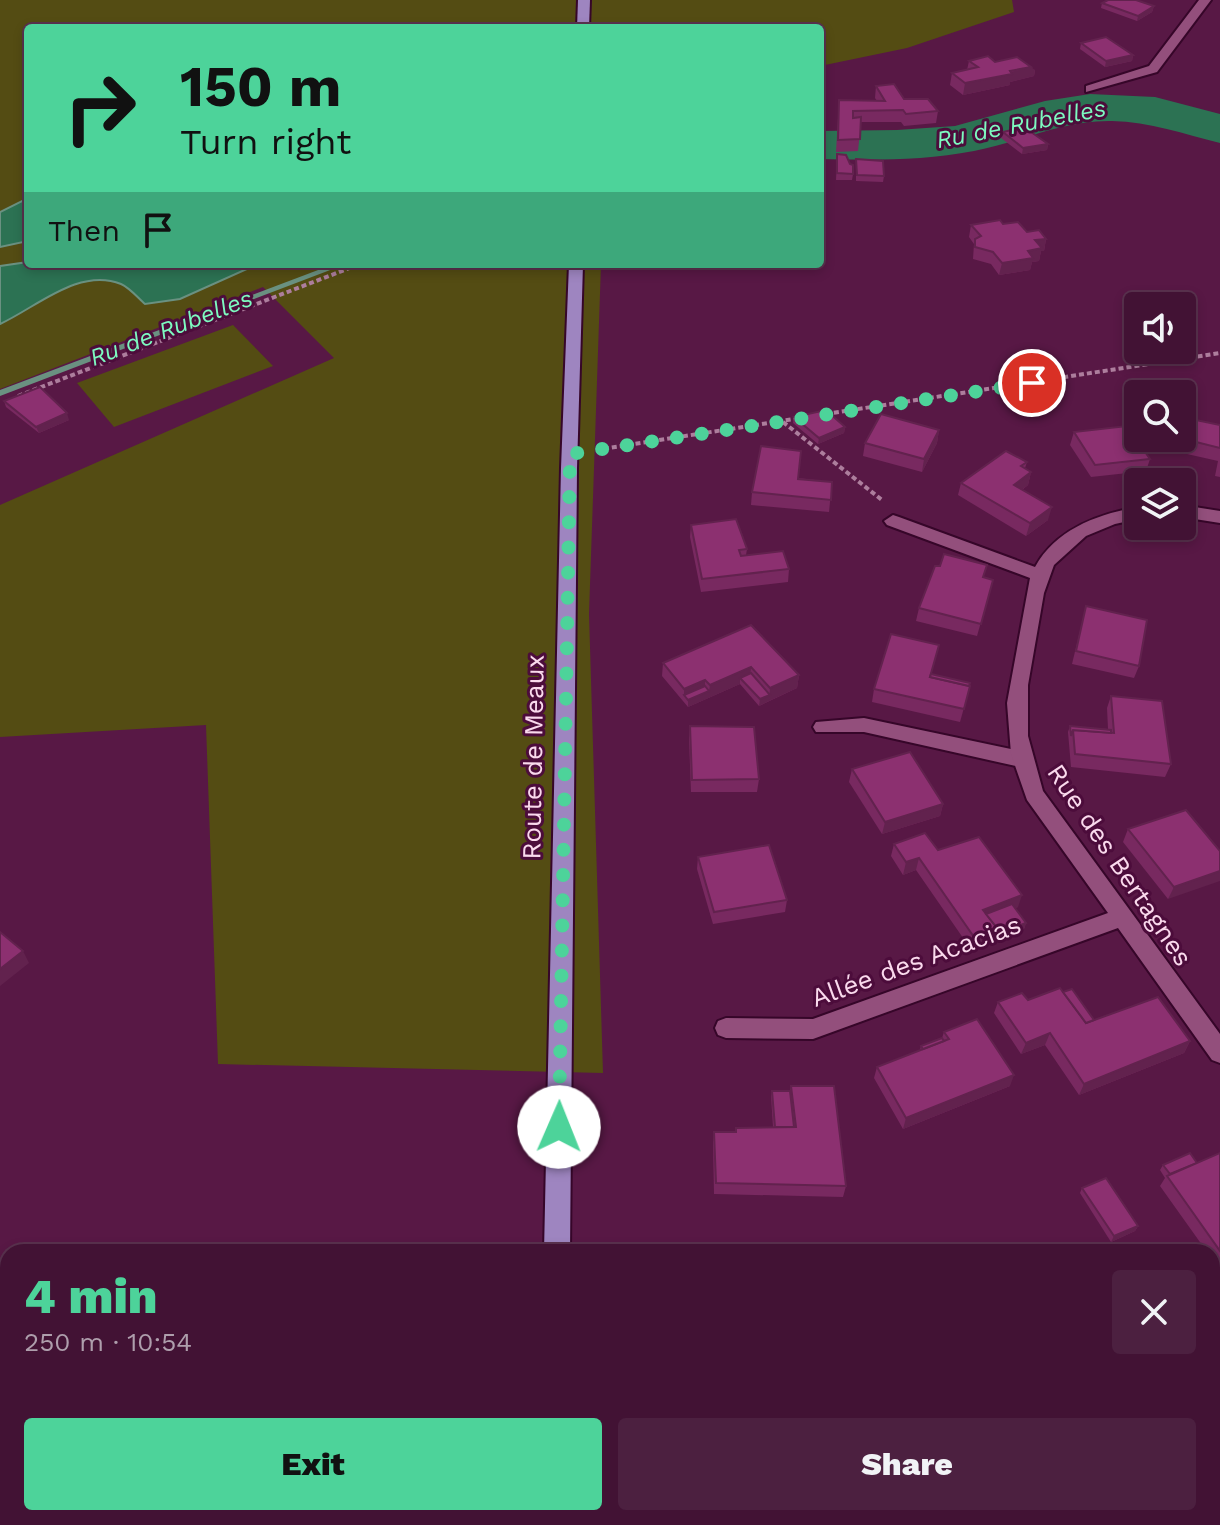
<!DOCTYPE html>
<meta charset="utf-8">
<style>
:root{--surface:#421234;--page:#4c2040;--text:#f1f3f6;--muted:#ae9eac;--line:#5a324f;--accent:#4dd39a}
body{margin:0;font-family:"Work Sans",sans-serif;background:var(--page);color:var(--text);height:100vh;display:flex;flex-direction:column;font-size:30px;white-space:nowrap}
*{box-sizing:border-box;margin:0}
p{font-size:26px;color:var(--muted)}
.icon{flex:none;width:44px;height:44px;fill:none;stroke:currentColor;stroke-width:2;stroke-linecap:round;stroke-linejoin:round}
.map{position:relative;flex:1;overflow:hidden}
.panel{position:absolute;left:0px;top:1244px;width:1220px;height:282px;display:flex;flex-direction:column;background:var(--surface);border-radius:24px 24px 0 0;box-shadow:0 4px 12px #0003,0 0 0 2px var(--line)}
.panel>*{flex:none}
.top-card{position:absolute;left:24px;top:24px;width:800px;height:244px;border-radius:8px;box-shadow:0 4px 12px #0003,0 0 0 2px var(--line);background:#4dd39a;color:#111;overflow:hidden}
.fabs{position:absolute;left:1124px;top:292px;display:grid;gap:16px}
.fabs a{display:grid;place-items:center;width:72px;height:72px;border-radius:8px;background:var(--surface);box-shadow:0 4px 12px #0003,0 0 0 2px var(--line);font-size:40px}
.pin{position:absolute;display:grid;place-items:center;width:68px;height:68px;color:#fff;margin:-34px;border:4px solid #fff;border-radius:50%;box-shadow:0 2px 8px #0007}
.me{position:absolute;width:88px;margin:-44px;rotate:1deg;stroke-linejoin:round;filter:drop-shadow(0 0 6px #0008)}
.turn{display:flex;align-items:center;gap:28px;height:168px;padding:0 24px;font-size:36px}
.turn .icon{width:104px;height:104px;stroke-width:2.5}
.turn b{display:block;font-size:56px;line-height:68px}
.then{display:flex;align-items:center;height:76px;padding:0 24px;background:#0003;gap:16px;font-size:30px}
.round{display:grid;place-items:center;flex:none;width:84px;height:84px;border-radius:8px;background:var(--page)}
.head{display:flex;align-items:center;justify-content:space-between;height:136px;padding:0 24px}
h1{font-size:48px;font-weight:800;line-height:60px;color:var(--accent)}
.button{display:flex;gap:16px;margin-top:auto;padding:16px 24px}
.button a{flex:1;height:92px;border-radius:8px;background:var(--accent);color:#111;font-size:32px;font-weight:800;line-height:92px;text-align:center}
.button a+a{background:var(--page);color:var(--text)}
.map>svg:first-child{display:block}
.green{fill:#544c13}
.water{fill:#2c7253;stroke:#6a9181;stroke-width:2}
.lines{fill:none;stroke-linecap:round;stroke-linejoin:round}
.stream{fill:#6a9181;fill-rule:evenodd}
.river{fill:#2c7253;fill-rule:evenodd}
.lane-casing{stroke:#360629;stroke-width:4}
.street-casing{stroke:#360629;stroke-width:4}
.primary-casing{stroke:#360629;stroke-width:4}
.path{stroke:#ad7e9d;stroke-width:4;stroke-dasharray:5 3;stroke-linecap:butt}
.lane{fill:#934f7c;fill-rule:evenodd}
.street{fill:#934f7c;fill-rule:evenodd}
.primary{fill:#9e85c0;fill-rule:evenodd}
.wall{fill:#782960}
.shaded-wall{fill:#62224e}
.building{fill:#8c3070;stroke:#62224e;stroke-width:2}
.route{stroke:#4dd39a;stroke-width:14;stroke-dasharray:0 25.2}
.labels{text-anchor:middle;stroke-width:6;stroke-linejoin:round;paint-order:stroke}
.far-water-label{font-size:24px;font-style:italic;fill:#7dfac0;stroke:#4c0c3b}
.street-label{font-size:26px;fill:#fadaed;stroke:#4c0c3b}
</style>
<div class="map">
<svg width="1220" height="1525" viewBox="0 0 1220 1525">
<rect width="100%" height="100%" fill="#581845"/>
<g class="green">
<polygon points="0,0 1012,0 1014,12 907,48 820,66 820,28 28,28 28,264 601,264 589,614 603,1073 218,1064 206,725 0,737 0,505 334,358 263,287 0,389"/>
<polygon points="233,325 273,366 114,427 77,383"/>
</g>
<g class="water">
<polygon points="28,198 28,241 0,247 0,212"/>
<path d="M 28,262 L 28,264 L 258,264 L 180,299 L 145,304 C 138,298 130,288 121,284 C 79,267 37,307 0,324 L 0,266 Z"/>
</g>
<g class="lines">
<polygon class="stream" points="334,264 346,264 0,396 0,390"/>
<path class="river" d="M 1090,94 L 1155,97 L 1220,114 L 1220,143 C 1184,134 1150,122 1112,121 C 1062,120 1021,142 974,151 C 923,161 871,160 820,159 L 820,131 L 897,130 L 955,126 L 1045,101 Z"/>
<g class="lane-casing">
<polygon id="lane" points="864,718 1020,751 1027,754 1030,759 1027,764 1020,767 864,732 816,732 813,727 816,722"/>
</g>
<g class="street-casing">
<g id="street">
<polygon points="1199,0 1211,0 1157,72 1086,92 1086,86 1149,66"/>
<polygon points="1182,505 1220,511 1220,523 1182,517"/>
<path d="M 1138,507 L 1138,519 L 1115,524 L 1086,536 L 1054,565 L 1044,593 L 1028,685 L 1028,736 L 1043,791 L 1220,1034 L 1220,1063 L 1212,1060 L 1118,928 L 813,1039 L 726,1038 L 718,1035 L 715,1028 L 718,1021 L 726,1018 L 813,1019 L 1108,913 L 1027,800 L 1011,754 L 1007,703 L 1030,578 L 887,525 L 884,521 L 893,515 L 899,517 L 1035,567 C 1056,529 1098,514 1138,507 Z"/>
</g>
</g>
<g class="primary-casing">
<g id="primary">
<polygon points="578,0 590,0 589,28 577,28"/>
<polygon points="569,264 583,264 577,468 570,1252 544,1252 561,468"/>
<rect x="538" y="1518" width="28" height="7"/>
</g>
</g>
<g class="path">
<polyline points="18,396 360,264"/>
<polyline points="826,414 1220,353"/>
<polyline points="783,422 882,500"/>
<polyline points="596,450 800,418"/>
</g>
<use href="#lane" class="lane"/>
<use href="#street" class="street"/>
<use href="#primary" class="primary"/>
</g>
<g class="wall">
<polygon points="1102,3 1154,6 1152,12 1137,21 1101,8"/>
<polygon points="1081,43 1133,55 1132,61 1105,67 1080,49"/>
<polygon points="969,61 995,62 1035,70 1034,76 1010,82 1010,85 963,95 950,85 952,73 967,70"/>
<polygon points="876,86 904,99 938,111 936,123 904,126 901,122 861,122 858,151 836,152 839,100 877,101 875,98"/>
<polygon points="1003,132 1048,144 1047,150 1022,154 1001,138"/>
<polygon points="856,159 884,176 883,182 856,181"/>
<polygon points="837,160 853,174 852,180 836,180"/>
<polygon points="1003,224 1046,239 1044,251 1041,251 1039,261 1032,262 1030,270 999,275 991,264 973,259 974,244 969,237 971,225"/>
<polygon points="4,401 69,420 39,433 6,407"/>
<polygon points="794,417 845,427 844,433 818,444 793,423"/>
<polygon points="1196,420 1220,425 1220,477 1215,476 1218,461 1187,454"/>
<polygon points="939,430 937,443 922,472 863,456 865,443"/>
<polygon points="1074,432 1150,459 1146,471 1091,477 1070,445"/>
<polygon points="1027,462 1025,468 1031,472 1028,485 1022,490 1048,520 1026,536 958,495 961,483"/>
<polygon points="798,478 832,482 829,512 751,505 752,492"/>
<polygon points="691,525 747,549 746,555 789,569 788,582 701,592 690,537"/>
<polygon points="984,577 993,580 977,636 916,621 919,608"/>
<polygon points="1086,606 1139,666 1134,678 1072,664"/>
<polygon points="751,625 799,675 797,688 759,706 740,684 688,707 662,676 663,663"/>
<polygon points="932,674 970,686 960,722 872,702 874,689"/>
<polygon points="1111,696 1171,764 1165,777 1071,767 1068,732 1070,726 1108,729 1107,708"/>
<polygon points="690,726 759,779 757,792 691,792 689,739"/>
<polygon points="852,769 943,804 940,816 882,834 849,782"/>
<polygon points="1128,829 1220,851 1168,899 1123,842"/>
<polygon points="894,844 938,850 1018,907 1015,908 1026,923 1024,929 970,948 916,870 903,875 891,856"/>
<polygon points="698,857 787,900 785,912 713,924 697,869"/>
<polygon points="1063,992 1094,1020 1190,1041 1184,1053 1079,1095 1045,1045 1021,1054 994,1013 998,1002 1028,1000"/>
<polygon points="944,1032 1010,1086 903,1129 874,1078 877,1067 920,1050 921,1046 942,1038"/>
<polygon points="791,1086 846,1186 843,1197 714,1194 713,1143 714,1132 736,1132 773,1127 771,1096 772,1091 790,1091"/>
<polygon points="1220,1153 1220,1271 1212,1260 1212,1252 1207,1252 1160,1186 1165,1178 1160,1170 1163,1165 1197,1163"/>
<polygon points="1082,1188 1138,1226 1135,1231 1111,1242 1080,1193"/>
<polygon points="1040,1518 1135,1518 1139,1525 1044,1525"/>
</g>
<g class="shaded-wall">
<polygon points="1154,6 1152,12 1137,21 1138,16"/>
<polygon points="1133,55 1132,61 1105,67 1106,61"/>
<polygon points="1031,67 1035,70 1034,76 1010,82 1010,85 963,95 965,83"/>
<polygon points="1048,144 1047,150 1022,154 1023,148"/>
<polygon points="1046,239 1044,251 1041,251 1039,261 1032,262 1030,270 999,275 1002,263 1028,251 1035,240"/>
<polygon points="67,413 69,420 39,433 36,427"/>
<polygon points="845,427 844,433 818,444 819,438"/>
<polygon points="939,430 937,443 922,472 924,459"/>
<polygon points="1031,472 1028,485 1011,498 1014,485"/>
<polygon points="1052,507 1048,520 1026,536 1030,523"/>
<polygon points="751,667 750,680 740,678 740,684 688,707 688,700 709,691 710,685"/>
<polygon points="799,675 797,688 769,701 770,688"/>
<polygon points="705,680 705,693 684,695 684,702 684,689"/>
<polygon points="770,695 769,701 759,706 760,699"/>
<polygon points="943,804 940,816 882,834 885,822"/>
<polygon points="919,858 916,870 903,875 906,862"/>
<polygon points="1220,871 1220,881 1168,899 1174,887"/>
<polygon points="1022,895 1018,907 984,920 983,910"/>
<polygon points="1026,923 1024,929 970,948 974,937 997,928"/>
<polygon points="23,951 29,963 0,986 0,969"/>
<polygon points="1050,1033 1045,1045 1021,1054 1026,1043"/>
<polygon points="1190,1041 1184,1053 1079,1095 1084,1084"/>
<polygon points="1014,1075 1010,1086 903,1129 906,1118"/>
<polygon points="1138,1226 1135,1231 1111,1242 1114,1236"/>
<polygon points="8,1515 8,1518 20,1518 14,1525 0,1525"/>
</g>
<g class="building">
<polygon points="1108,0 1136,0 1154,6 1138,16 1102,3"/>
<polygon points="1106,37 1133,55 1106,61 1081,43"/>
<polygon points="988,56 995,62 1017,57 1031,67 1010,71 1012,74 965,83 952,73 978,67 969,61"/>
<polygon points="894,84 904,99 928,99 938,111 906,114 903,110 853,111 853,118 861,117 860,139 838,140 839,100 885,101 876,86"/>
<polygon points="1024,127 1048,144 1023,148 1003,132"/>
<polygon points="837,154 846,155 850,164 853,165 853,174 837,173"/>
<polygon points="856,159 883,161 884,176 857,175"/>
<polygon points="1000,220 1003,224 1018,222 1027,232 1039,230 1046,239 1035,240 1042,248 1028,251 1033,258 1002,263 993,252 975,247 975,239 981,236 971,225"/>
<polygon points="40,387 67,413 36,427 4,401"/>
<polygon points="826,410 845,427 819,438 794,417"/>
<polygon points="881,414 939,430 924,459 865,443"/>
<polygon points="1196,420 1220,425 1220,448 1192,441"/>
<polygon points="1127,426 1150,459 1095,465 1074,432"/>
<polygon points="761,446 801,451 798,479 832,482 831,500 752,492"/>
<polygon points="1006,451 1027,462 1021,466 1031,472 1014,485 1052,507 1030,523 961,483"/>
<polygon points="736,519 747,549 739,550 741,556 783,551 789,569 702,579 691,525"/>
<polygon points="944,554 987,565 983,577 993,580 981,624 919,608 935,566 940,566"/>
<polygon points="1086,606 1147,620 1139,666 1076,651"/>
<polygon points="751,625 799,675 770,688 751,667 710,685 705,680 684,689 663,663"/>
<polygon points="891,634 939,645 930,677 970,686 964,709 874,689"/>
<polygon points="751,673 770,695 760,699 740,678"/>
<polygon points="931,674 970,683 969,686 930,677"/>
<polygon points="705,686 709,691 688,700 684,695"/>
<polygon points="1111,696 1162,701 1171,764 1075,754 1073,730 1114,733"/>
<polygon points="690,726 754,727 759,779 692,780"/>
<polygon points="1070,726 1111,730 1111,733 1073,730 1071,736"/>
<polygon points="910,752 943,804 885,822 852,769"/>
<polygon points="1186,810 1220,851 1220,871 1174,887 1128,829"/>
<polygon points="925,833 938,850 979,837 1022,895 983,910 997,928 974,937 919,858 906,862 894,844"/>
<polygon points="769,845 787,900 714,912 698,857"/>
<polygon points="1012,904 1026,923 995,934 997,928 986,914"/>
<polygon points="0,932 23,951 0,969"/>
<polygon points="1060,988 1086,1023 1158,997 1190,1041 1084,1084 1050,1033 1026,1043 998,1002 1022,993 1028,1000"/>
<polygon points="1072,989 1094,1020 1086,1023 1063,992"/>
<polygon points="977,1019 1014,1075 906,1118 877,1067 949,1039 944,1032"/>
<polygon points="942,1038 944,1041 923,1049 921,1046"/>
<polygon points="791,1086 834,1086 846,1186 716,1183 714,1132 736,1132 736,1128 796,1127"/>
<polygon points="772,1091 790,1091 794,1127 775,1127"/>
<polygon points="1190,1153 1197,1163 1170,1174 1163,1165"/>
<polygon points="1220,1153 1220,1251 1167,1176"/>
<polygon points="1106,1178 1138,1226 1114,1236 1082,1188"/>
<polygon points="8,1327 8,1352 0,1347 0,1337"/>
<polygon points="0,1436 8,1441 8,1515 0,1525"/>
<polygon points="1050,1518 1135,1518 1139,1525 1054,1525"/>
</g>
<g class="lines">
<polyline class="route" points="559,1127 570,454 1032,383"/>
</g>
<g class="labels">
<g class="far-water-label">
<text transform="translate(1021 124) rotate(-11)" y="8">Ru de Rubelles</text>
<text transform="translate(171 328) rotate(-21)" y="8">Ru de Rubelles</text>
</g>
<g class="street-label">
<text transform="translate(533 757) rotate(-89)" y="9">Route de Meaux</text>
<text transform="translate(1120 865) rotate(56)" y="9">Rue des Bertagnes</text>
<text transform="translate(916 961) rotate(-20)" y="9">Allée des Acacias</text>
</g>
</g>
</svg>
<div class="fabs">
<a><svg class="icon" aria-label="sound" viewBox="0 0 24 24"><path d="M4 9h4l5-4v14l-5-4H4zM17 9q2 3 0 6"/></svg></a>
<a><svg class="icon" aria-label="search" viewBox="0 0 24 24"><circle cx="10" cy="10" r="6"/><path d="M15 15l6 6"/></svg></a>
<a><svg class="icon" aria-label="layers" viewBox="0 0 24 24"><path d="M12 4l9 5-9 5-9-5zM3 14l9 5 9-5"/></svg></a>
</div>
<div class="pin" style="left:1032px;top:383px;background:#d93025"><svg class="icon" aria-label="arrive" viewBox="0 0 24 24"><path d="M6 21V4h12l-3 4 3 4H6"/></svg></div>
<svg class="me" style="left:559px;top:1127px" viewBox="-20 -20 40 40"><circle r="19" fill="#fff"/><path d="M0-13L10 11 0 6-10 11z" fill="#4dd39a"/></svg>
<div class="top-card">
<div class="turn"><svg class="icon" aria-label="right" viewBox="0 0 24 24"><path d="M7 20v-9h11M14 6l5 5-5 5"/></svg><div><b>150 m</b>Turn right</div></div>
<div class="then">Then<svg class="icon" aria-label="arrive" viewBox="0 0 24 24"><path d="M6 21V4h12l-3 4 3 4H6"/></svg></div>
</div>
<section class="panel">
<div class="head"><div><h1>4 min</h1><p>250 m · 10:54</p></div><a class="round"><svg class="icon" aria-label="close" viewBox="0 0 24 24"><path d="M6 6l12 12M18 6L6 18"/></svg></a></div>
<div class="button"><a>Exit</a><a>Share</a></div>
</section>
</div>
